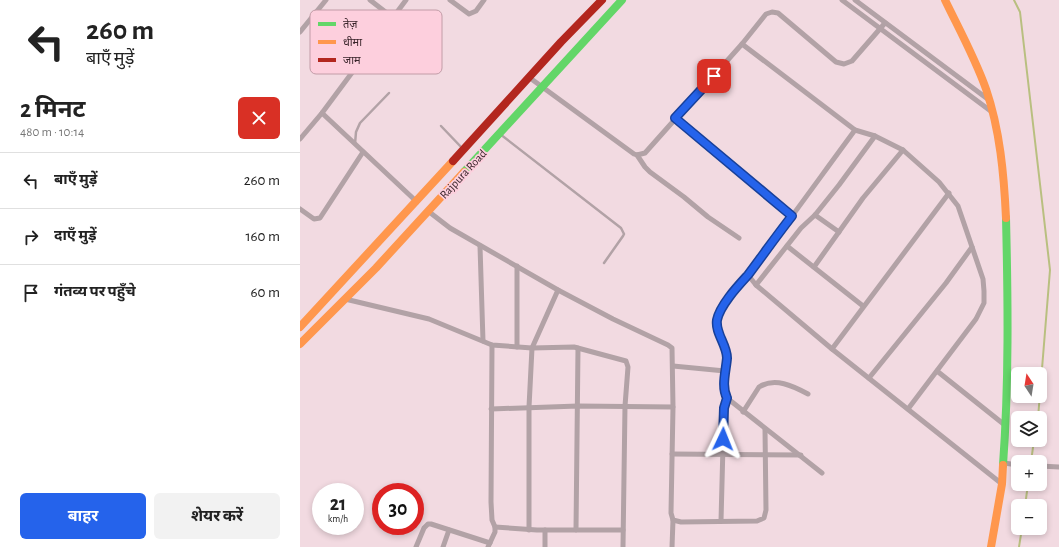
<!DOCTYPE html>
<html lang="hi">
<meta charset="utf-8">
<style>
:root{--surface:#fff;--page:#f2f2f2;--text:#222;--muted:#767676;--line:#e0e0e0;--accent:#2563eb}
body{margin:0;font-family:"Alegreya Sans","Noto Sans Devanagari",sans-serif;background:var(--page);color:var(--text);height:100vh;display:flex;flex-direction:column;font-size:15px;white-space:nowrap}
*{box-sizing:border-box;margin:0}
p{font-size:13px;color:var(--muted)}
.icon{flex:none;width:22px;height:22px;fill:none;stroke:currentColor;stroke-width:2;stroke-linecap:round;stroke-linejoin:round}
.map{position:relative;flex:1;overflow:hidden}
.panel{display:flex;flex-direction:column;background:var(--surface);width:300px}
.panel>*{flex:none}
.top-card{background:#fff;color:var(--text);overflow:hidden}
.needle{width:26px;rotate:348deg}
.fabs{position:absolute;left:711px;top:367px;display:grid;gap:8px}
.fabs a{display:grid;place-items:center;width:36px;height:36px;border-radius:6px;background:var(--surface);box-shadow:0 2px 6px #0003;font-size:20px}
.speed{position:absolute;left:12px;top:483px;display:flex;gap:8px;font-size:20px;font-weight:700;text-align:center}
.speed>*{display:grid;place-content:center;width:52px;height:52px;border-radius:50%;background:var(--surface);box-shadow:0 2px 6px #0003;line-height:1}
.speed small{font-size:10px;font-weight:400}
.speed .limit{border:6px solid #d22;background:#fff;color:#111}
.pin{position:absolute;display:grid;place-items:center;width:34px;height:34px;color:#fff;margin:-17px;border-radius:8px;box-shadow:0 2px 6px #0006}
.me{position:absolute;width:44px;margin:-22px;rotate:2deg;stroke-linejoin:round;filter:drop-shadow(0 0 3px #0008)}
.turn{display:flex;align-items:center;gap:14px;height:84px;padding:0 20px;font-size:18px}
.turn .icon{width:52px;height:52px;stroke-width:2.5}
.turn b{display:block;font-size:28px;line-height:34px}
.round{display:grid;place-items:center;flex:none;width:42px;height:42px;border-radius:6px;background:var(--page)}
.headline{display:flex;align-items:center;justify-content:space-between;height:68px;padding:0 20px}
h1{font-size:24px;font-weight:700;line-height:30px}
.action{display:flex;gap:8px;margin-top:auto;padding:8px 20px}
.action a{flex:1;height:46px;border-radius:6px;background:var(--accent);color:#fff;font-size:16px;font-weight:700;line-height:46px;text-align:center}
.action a+a{background:var(--page);color:var(--text)}
ul{padding:0;list-style:none}
li{display:flex;align-items:center;gap:12px;height:56px;padding:0 20px;border-top:1px solid var(--line)}
li div{flex:1}
li b{display:block;font-size:15px}
li em{font-style:normal}
main{display:flex;flex:1;min-height:0}
.map>svg:first-child{display:block}
.lines{fill:none;stroke-linecap:round;stroke-linejoin:round}
.stream{stroke:#b9bf80;stroke-width:2}
.lane{stroke:#b2a2a6;stroke-width:2.5}
.street{stroke:#b2a2a6;stroke-width:5}
.fast{stroke:#63d668;stroke-width:8}
.slow{stroke:#ff974d;stroke-width:8}
.jam{stroke:#b3261e;stroke-width:8}
.route-casing{stroke:#184099;stroke-width:10}
.route{stroke:#2563eb;stroke-width:7}
.labels{text-anchor:middle;stroke-width:3.5;stroke-linejoin:round;paint-order:stroke}
.street-label{font-size:12px;fill:#39242a;stroke:#fdcfdd}
.key{fill:#fdcfdd;stroke:#c29ca7;stroke-width:1}
.key-label{font-size:11px;fill:#39242a}
</style>
<main>
<section class="panel">
<div class="top-card">
<div class="turn"><svg class="icon" aria-label="left" viewBox="0 0 24 24"><path d="M17 20v-9H6M10 6l-5 5 5 5"/></svg><div><b>260 m</b>बाएँ मुड़ें</div></div>
</div>
<div class="headline"><div><h1>2 मिनट</h1><p>480 m · 10:14</p></div><a class="round" style="background:#d93025;color:#fff"><svg class="icon" aria-label="close" viewBox="0 0 24 24"><path d="M6 6l12 12M18 6L6 18"/></svg></a></div>
<ul>
<li><svg class="icon" aria-label="left" viewBox="0 0 24 24"><path d="M17 20v-9H6M10 6l-5 5 5 5"/></svg><div><b>बाएँ मुड़ें</b></div><em>260 m</em></li>
<li><svg class="icon" aria-label="right" viewBox="0 0 24 24"><path d="M7 20v-9h11M14 6l5 5-5 5"/></svg><div><b>दाएँ मुड़ें</b></div><em>160 m</em></li>
<li><svg class="icon" aria-label="arrive" viewBox="0 0 24 24"><path d="M6 21V4h12l-3 4 3 4H6"/></svg><div><b>गंतव्य पर पहुँचे</b></div><em>60 m</em></li>
</ul>
<div class="action"><a>बाहर</a><a>शेयर करें</a></div>
</section>
<div class="map">
<svg width="759" height="547" viewBox="0 0 759 547">
<rect width="100%" height="100%" fill="#f2dae1"/>
<g class="lines">
<g class="stream">
<polyline points="714,0 720,12 750,270 738,418"/>
<polyline points="731,462 734,440"/>
<polyline points="725,506 728,484"/>
<polyline points="719,547 722,528"/>
</g>
<g class="lane">
<polyline points="141,126 163,149"/>
<polyline points="200,134 321,228 324,234 323,236 304,263"/>
<polyline points="55,144 56,132 60,123 89,93"/>
</g>
<g class="street">
<polyline points="70,0 92,17"/>
<polyline points="150,0 169,14 176,11 184,0"/>
<polyline points="542,0 692,112"/>
<polyline points="555,0 689,100"/>
<polyline points="0,32 26,0"/>
<polyline points="442,44 555,130 575,136 603,150 639,182 658,206 683,279 684,291 684,303 676,319 608,409"/>
<polyline points="230,78 334,154 337,155 345,153 442,44 466,14 472,12 478,13 536,62 544,64 552,61 585,23"/>
<polyline points="22,113 117,202"/>
<polyline points="375,118 492,216"/>
<polyline points="0,139 22,113 106,0"/>
<polyline points="337,155 345,167 350,172 384,197 408,217 439,238"/>
<polyline points="0,209 14,219 20,218 63,152"/>
<polyline points="128,211 150,228 258,290 313,319 368,345 372,348 373,407 371,513 373,520 381,522 457,521 464,518 466,510 465,429"/>
<polyline points="515,215 539,232"/>
<polyline points="180,246 183,341"/>
<polyline points="487,246 563,306"/>
<polyline points="217,266 217,347"/>
<polyline points="514,267 563,198 603,150"/>
<polyline points="448,275 456,285 532,349 702,484"/>
<polyline points="456,285 501,228 515,215 539,185 575,136"/>
<polyline points="45,299 129,319 192,345 232,348 274,347 326,361 328,367 325,406 323,547"/>
<polyline points="532,349 649,193"/>
<polyline points="373,366 425,371"/>
<polyline points="637,371 706,426"/>
<polyline points="569,378 646,283 672,247"/>
<polyline points="191,409 278,406 373,407"/>
<path d="M 443,412 L 459,387 C 475,377 493,386 508,394"/>
<polyline points="372,454 501,455"/>
<polyline points="704,463 718,465"/>
<polyline points="740,466 759,467"/>
<path d="M 522,473 L 427,398 C 421,385 428,370 427,356 C 425,345 419,334 417,322 C 422,300 449,273 463,255 C 494,214 524,172 555,130"/>
<polyline points="421,521 424,408 427,398"/>
<polyline points="195,527 237,530 323,530"/>
<polyline points="229,530 229,407 232,348 258,290"/>
<polyline points="276,530 278,348"/>
<polyline points="116,547 124,528 128,524 131,524 190,543"/>
<polyline points="143,547 149,530"/>
<polyline points="188,547 195,532 195,527 192,520 191,502 192,345"/>
<polyline points="245,547 245,530"/>
<polyline points="372,547 373,520"/>
</g>
<g class="fast">
<polyline points="164,172 322,0"/>
<path d="M 703,465 C 709,383 708,300 706,218"/>
</g>
<g class="slow">
<path d="M 645,0 C 659,29 675,58 686,89 C 700,130 704,175 706,218"/>
<polyline points="0,327 153,161"/>
<polyline points="0,344 76,268 164,172"/>
<polyline points="691,547 702,484 703,465"/>
</g>
<polyline class="jam" points="153,161 261,42 302,0"/>
</g>
<g class="lines">
<g class="route-casing">
<path id="route" d="M 414,76 L 375,118 L 492,216 C 477,235 463,255 448,275 C 438,286 420,305 417,320 C 415,333 427,345 427,358 C 426,371 421,386 427,398 L 424,408 L 423,439"/>
</g>
<use href="#route" class="route"/>
</g>
<g class="labels">
<g class="street-label">
<text transform="translate(163 174) rotate(-47)" y="4">Rajpura Road</text>
</g>
</g>
<rect x="10" y="10" width="132" height="64" rx="6" class="key"/>
<rect x="18" y="22" width="18" height="4" fill="#63d668"/>
<rect x="18" y="40" width="18" height="4" fill="#ff974d"/>
<rect x="18" y="58" width="18" height="4" fill="#b3261e"/>
<g class="key-label">
<text x="43" y="28">तेज़</text>
<text x="43" y="46">धीमा</text>
<text x="43" y="64">जाम</text>
</g>
</svg>
<div class="fabs">
<a><svg class="needle" viewBox="-14 -14 28 28"><path d="M0-13l5 13h-10z" fill="#e53935"/><path d="M0 13l5-13h-10z" fill="#767676"/></svg></a>
<a><svg class="icon" aria-label="layers" viewBox="0 0 24 24"><path d="M12 4l9 5-9 5-9-5zM3 14l9 5 9-5"/></svg></a>
<a>+</a>
<a>−</a>
</div>
<div class="speed"><div>21<small>km/h</small></div><div class="limit">30</div></div>
<div class="pin" style="left:414px;top:76px;background:#d93025"><svg class="icon" aria-label="arrive" viewBox="0 0 24 24"><path d="M6 21V4h12l-3 4 3 4H6"/></svg></div>
<svg class="me" style="left:423px;top:439px" viewBox="-20 -20 40 40"><path d="M0-17L14 15 0 8-14 15z" fill="#2563eb" stroke="#fff" stroke-width="4"/></svg>
</div>
</main>
